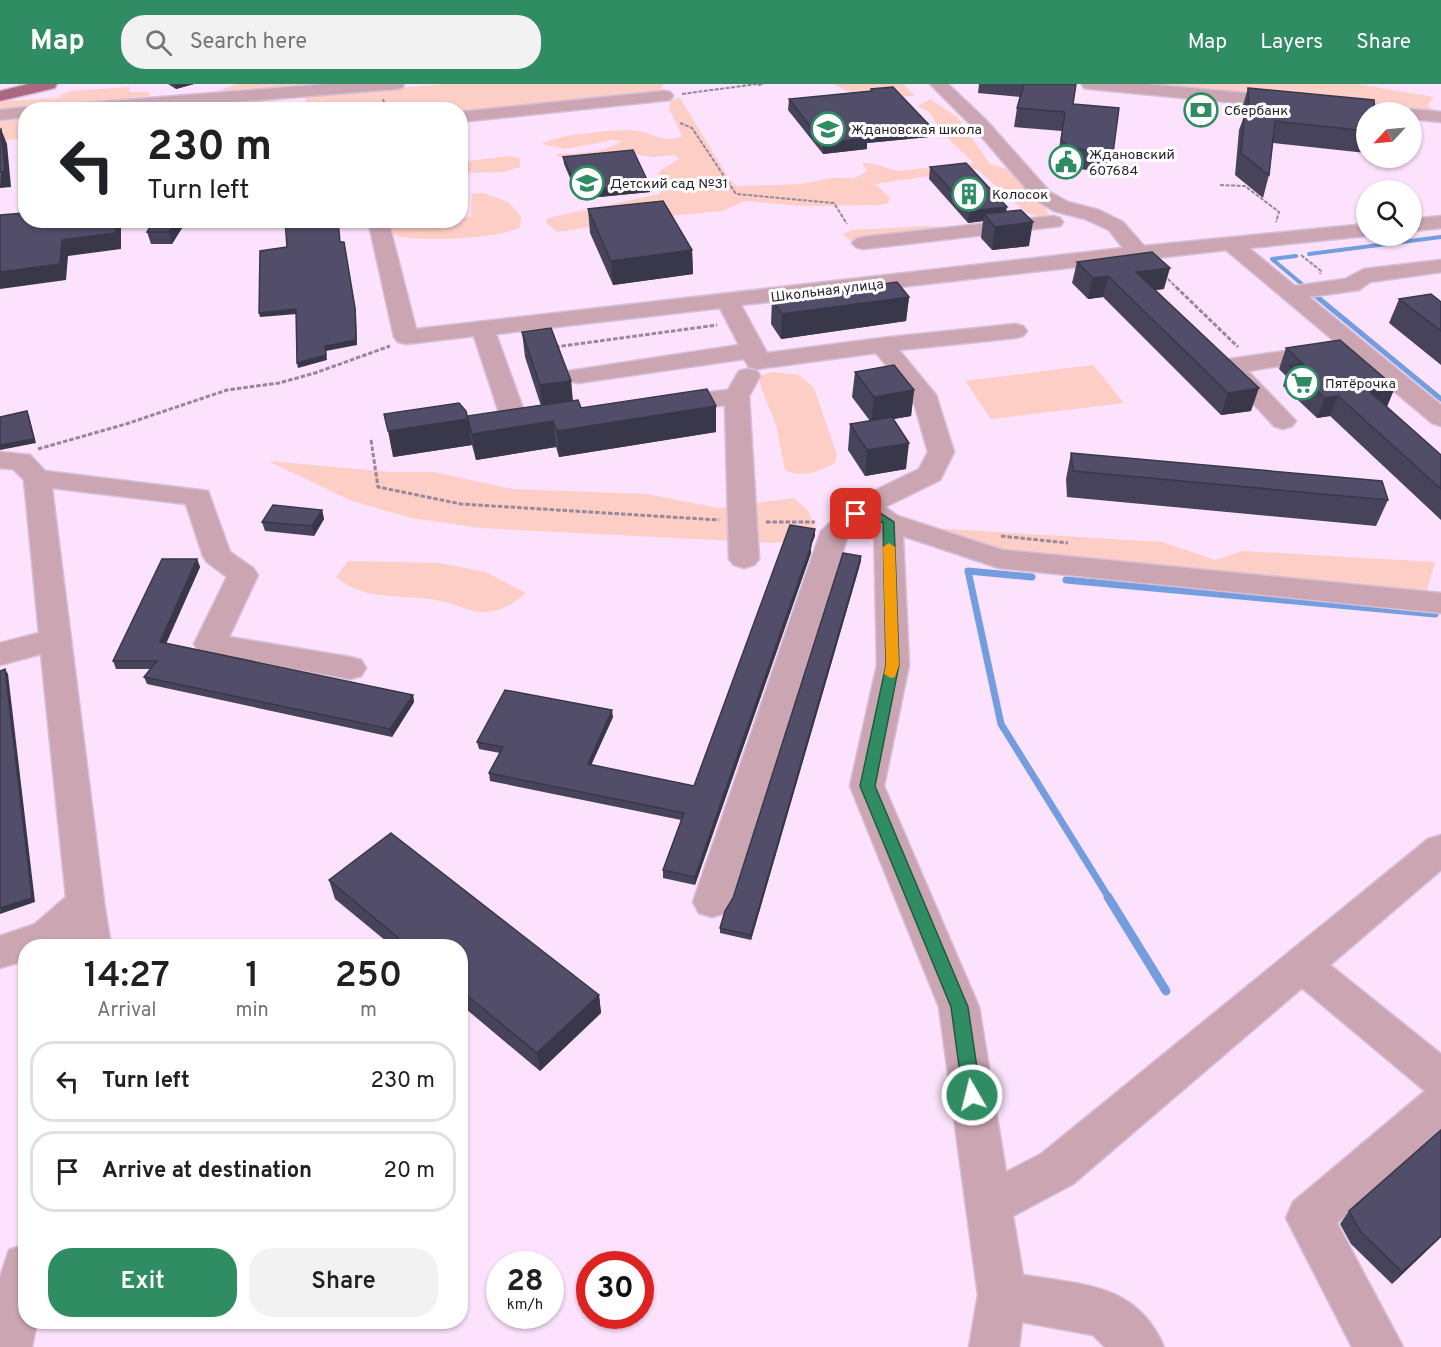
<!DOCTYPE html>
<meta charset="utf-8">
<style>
:root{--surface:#fff;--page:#f2f2f2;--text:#202124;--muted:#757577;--line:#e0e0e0;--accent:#308c63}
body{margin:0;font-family:Overpass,sans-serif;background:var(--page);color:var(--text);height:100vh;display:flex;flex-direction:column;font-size:22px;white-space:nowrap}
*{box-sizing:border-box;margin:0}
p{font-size:20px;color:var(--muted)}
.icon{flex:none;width:33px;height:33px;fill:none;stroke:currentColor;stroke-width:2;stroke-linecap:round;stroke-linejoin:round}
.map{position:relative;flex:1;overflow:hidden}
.panel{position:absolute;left:18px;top:855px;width:450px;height:390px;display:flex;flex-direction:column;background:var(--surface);border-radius:24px;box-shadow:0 2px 4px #0004}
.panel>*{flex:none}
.hud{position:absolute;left:18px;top:18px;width:450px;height:126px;border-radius:24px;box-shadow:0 2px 4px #0004;background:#fff;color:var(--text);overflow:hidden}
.needle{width:39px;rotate:244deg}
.tools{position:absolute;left:1356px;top:18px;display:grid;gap:12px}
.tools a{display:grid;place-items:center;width:66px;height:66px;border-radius:50%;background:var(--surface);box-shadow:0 2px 4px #0004;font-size:30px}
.speed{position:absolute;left:486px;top:1167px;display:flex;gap:12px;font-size:30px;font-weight:700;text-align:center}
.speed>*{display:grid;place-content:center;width:78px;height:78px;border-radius:50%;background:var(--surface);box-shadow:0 2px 4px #0004;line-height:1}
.speed small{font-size:15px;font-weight:400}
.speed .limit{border:9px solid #d22;background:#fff;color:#111}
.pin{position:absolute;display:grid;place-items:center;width:51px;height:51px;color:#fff;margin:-26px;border-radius:12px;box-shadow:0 3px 9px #0006}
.me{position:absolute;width:66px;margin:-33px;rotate:352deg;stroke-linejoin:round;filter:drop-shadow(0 0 4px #0008)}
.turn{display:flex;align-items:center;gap:21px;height:126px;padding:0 30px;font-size:27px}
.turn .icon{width:78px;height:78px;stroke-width:2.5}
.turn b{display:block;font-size:42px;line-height:51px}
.eta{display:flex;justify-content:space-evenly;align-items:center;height:102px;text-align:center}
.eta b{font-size:36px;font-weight:600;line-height:42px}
.action{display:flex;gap:12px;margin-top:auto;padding:12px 30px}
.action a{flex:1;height:69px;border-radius:24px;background:var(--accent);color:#fff;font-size:24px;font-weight:600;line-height:69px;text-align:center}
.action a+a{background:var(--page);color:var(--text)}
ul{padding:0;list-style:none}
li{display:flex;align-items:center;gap:18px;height:81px;margin:0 12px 9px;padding:0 18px;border:3px solid var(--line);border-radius:24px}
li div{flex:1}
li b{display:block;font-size:22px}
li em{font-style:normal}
header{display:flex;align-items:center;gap:36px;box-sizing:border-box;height:84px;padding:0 30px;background:var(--accent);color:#fff}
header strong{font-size:28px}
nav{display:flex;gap:33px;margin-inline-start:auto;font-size:21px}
.search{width:420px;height:54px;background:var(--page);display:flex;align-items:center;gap:15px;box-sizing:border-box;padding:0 21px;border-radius:24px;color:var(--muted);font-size:22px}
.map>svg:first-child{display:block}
.green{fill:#fccec6}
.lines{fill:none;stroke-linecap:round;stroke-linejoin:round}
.stream-far3{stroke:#739dde;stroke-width:4}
.stream-far2{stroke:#739dde;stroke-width:5}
.stream-far1{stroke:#739dde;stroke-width:7}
.stream{stroke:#739dde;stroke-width:9}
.minor-casing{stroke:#d6bfd7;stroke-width:3}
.major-casing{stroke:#d6bfd7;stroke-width:3}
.path-far1{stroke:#988699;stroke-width:2;stroke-dasharray:4 1.5;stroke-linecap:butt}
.path{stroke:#988699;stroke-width:3;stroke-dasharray:4.5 2;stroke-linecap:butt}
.minor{fill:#cba5b2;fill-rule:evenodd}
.major{fill:#ab6981;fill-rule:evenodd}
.wall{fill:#47435b}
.shaded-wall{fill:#39374a}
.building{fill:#524e6a;stroke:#39374a;stroke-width:1.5}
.route{fill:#308c63;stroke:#1f5b40;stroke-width:1.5}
.slow{fill:#f59e0b}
.labels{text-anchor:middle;stroke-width:6;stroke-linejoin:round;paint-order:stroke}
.far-poi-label{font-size:14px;fill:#2a212b;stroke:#fff;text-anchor:start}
.far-street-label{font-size:14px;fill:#2a212b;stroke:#fff}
</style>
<header>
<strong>Map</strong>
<div class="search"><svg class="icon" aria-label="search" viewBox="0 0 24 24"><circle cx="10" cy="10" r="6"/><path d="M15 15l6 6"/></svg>Search here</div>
<nav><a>Map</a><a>Layers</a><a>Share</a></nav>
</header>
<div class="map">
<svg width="1441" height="1263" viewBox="0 0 1441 1263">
<rect width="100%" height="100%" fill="#fce2fd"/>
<g class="green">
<polygon points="238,0 339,0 205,11"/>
<polygon points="446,0 663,0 660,11 461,30 460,26 311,25 304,13 311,11"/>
<polygon points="833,0 903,0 915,12 860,13"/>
<polygon points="1147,0 1357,0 1434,13 1427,21 1434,26"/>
<polygon points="130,3 129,8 149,8 149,12 32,25 0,26 0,19 8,17 60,14 61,11 71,7"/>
<path d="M 680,14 L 726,90 L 736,102 L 802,100 L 831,94 L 854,94 L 868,87 L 862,79 C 876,78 885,85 898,87 L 974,79 L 942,49 L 930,29 L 918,22 L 930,15 L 957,33 L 990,80 L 1010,86 L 1027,98 L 1049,130 L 1043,132 L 1048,132 L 1064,142 L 989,151 L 895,154 L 854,160 L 843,150 L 853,146 L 928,142 L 965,144 L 1021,137 L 1037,132 L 1027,129 L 977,85 L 875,100 L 890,114 L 888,119 L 880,121 L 802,122 L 745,117 L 722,127 L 637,135 L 558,148 L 546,139 L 548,134 L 659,110 L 663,105 L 658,91 L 661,86 L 679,75 L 674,71 L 654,73 L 624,69 L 562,74 L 555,70 C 577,70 605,69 622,57 L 613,56 L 565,65 L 542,60 C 552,51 624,44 638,47 C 656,50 664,60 682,52 L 669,24 L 671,16 Z"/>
<polygon points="252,17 285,18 285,25 169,26 177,22"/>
<polygon points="25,35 25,54 0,57 0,38"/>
<polygon points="510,72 520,74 520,83 503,88 461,89 461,78"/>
<path d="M 483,109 L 508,118 L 521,132 L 520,143 C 505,154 413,159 395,151 C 388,148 387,143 385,137 L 460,136 L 471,132 L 472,110 Z"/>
<polygon points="1093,281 1124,319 991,335 965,297"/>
<path d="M 772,288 L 799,291 L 814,304 L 837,371 L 835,379 C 819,388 802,394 785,386 L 776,341 L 760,300 L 760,292 Z"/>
<polygon points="268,377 390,388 433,388 512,405 646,410 719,424 794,414 808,427 816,445 803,455 772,459 480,444 412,434 352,417"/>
<polygon points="931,444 1162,458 1215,476 1242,467 1435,478 1426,510 1002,468"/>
<path d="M 348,477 L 439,479 L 485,488 L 526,509 C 511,521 505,526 486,528 C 472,529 455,520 441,517 C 405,509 366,519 336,493 Z"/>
</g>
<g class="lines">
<g class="stream-far3">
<polyline points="1309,170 1441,153"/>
<polyline points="1296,172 1272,175 1303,201"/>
</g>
<polyline class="stream-far2" points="1316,212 1441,315"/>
<g class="stream-far1">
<polyline points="1032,493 968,487 1001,640 1109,814"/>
<polyline points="1066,496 1435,530"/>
</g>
<polyline class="stream" points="1108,813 1166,907"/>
<g class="minor-casing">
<g id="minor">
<polygon points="329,0 404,0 402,4 396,5 134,26 51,26 59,21"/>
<path d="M 930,0 L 948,0 L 986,36 L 1050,108 L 1068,118 L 1099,126 L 1123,138 L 1144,162 L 1366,140 L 1366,152 L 1369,152 L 1366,152 L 1249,164 L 1295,202 L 1345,195 L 1364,185 L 1441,176 L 1441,188 L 1370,198 L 1359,206 L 1309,213 L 1441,321 L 1441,342 L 1432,339 L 1226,166 L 741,221 L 767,269 L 882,254 L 1015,240 L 1023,242 L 1027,247 L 1023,252 L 1015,254 L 899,266 L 936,311 L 954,368 L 940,396 L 885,423 L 898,432 L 1002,466 L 1441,509 L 1441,529 L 999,484 L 903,452 L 909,581 L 884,702 L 979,923 L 1006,1088 L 1041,1070 L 1428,755 L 1441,751 L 1441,786 L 1330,881 L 1441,970 L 1441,1047 L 1337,1139 L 1403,1263 L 1352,1263 L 1286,1134 L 1293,1118 L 1425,1007 L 1302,904 L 1073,1100 L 1013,1132 L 1023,1191 C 1082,1201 1137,1199 1164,1263 L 1105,1263 L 1093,1251 L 1022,1238 L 1019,1263 L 969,1263 L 978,1211 L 939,923 L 850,702 L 877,581 L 874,441 L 866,435 L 848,451 L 731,818 L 725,829 L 712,833 L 699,829 L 693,818 L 821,447 L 855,416 L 919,385 L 928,368 L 912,312 L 876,269 L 757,285 L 749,283 L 744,275 L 578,299 L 569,297 L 566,292 L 569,287 L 739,261 L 720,224 L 496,250 L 529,341 L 525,346 L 516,349 L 507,346 L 503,341 L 474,252 L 406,260 L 398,258 L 394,253 L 368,136 L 388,136 L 416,245 L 1123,164 L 1109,146 L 1085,135 L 1054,127 L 1036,116 L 974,44 Z"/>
<polygon points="1082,0 1146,0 1397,23 1405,27 1412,25 1441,28 1441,38 1412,35 1412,28 1366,28 1366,31 1090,5 1084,4"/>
<polygon points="664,7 670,8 673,12 670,16 460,38 460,28"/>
<polygon points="26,23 33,26 26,26 26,33 0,36 0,26"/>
<polygon points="1053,132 1060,134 1063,138 1060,142 863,165 856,163 852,159 856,155 863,153"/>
<polygon points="1441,132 1441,144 1412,147 1412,135"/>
<polygon points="1326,261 1334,263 1338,268 1334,273 1248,287 1296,337 1292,342 1283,345 1274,342 1218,282 1221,277 1230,275"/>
<polygon points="748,285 757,287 760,292 749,312 759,475 754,481 744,484 734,481 729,475 725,321 668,329 659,326 655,321 659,316 668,313 728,306 739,287"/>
<polygon points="0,368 30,371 45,387 208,407 230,468 253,484 258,491 229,553 350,573 361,576 366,584 361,592 350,595 199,567 194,560 227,493 207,478 203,472 186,420 52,404 104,818 111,862 73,862 71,854 62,862 26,862 26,876 0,884 0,852 35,840 66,813 41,570 0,581 0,559 39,549 24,396 13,385 0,384"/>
<polygon points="26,1160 26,1238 37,1238 32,1263 0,1263 0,1193 9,1166"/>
</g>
</g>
<g class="major-casing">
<polygon id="major" points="28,0 57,0 55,4 0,17 0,7"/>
</g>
<g class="path-far1">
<polyline points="758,1 764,0"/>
<polyline points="682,10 757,0"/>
<polyline points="383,15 386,26"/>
<polyline points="680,39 692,44 736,110 834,119 847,140"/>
<polyline points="1220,101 1245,102 1279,128 1276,138"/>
<polyline points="1301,171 1321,187 1320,190"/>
<polyline points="1164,191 1177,204"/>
</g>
<g class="path">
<polyline points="1176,203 1238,263"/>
<polyline points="555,263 717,241"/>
<polyline points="371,356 378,403 461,420 719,436"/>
<polyline points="38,365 126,340 227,306 279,299 315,289 390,262"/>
<polyline points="766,438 815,438"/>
<polyline points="1001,452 1068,459"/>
</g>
<use href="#minor" class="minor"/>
<use href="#major" class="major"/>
</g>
<g class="wall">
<polygon points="168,0 194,0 176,5"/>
<polygon points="979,0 1076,0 1073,20 1113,69 1109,88 1067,84 1057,75 1062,47 1014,43 1017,24 1020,13 978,9"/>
<polygon points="1248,4 1366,28 1366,69 1273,59 1269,91 1263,114 1235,91 1239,46 1243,35 1242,25"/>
<polygon points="871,5 930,42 929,53 867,59 867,65 823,70 788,26 789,15 870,7"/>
<polygon points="563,73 649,100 650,108 579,115 564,80"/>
<polygon points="930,83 1006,128 1029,162 992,166 981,154 983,137 968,139 929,95"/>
<polygon points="588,125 692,166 693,190 613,201 590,149"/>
<polygon points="187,136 172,160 151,160 147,148"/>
<polygon points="1077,178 1164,205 1154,206 1251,327 1221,331 1103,213 1088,215 1072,199"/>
<polygon points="909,213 906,237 781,255 771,240 772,215"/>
<polygon points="1399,215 1441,218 1441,281 1389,239"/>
<polygon points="522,248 571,297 573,317 581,324 716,348 559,373 556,363 476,376 472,361 393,373 468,333 541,322 525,273"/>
<polygon points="1286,264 1395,303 1387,323 1441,371 1441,436 1330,332 1317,334 1283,302 1286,292 1279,285"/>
<polygon points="855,288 914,306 911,332 893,335 906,385 865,392 848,366 850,340 870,337 852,313"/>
<polygon points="1071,369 1388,416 1376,442 1067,413 1066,395"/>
<polygon points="322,426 324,435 314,452 265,447 262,438"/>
<polygon points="815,452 811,462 811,469 695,801 663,794 663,786 681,736 490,697 489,689 500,669 479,665 477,658 613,633 591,681 694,702"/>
<polygon points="197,475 200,483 166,560 413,611 414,618 392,653 147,600 144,593 151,585 116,585 113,577"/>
<polygon points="861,477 751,856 720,849 720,844 733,814"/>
<polygon points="329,796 599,911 601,929 540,987 460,920 460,862 392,862 335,815"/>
<polygon points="1441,1046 1441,1153 1392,1200 1351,1160 1340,1140 1349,1127"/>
</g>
<g class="shaded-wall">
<polygon points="180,0 194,0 176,5 175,1"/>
<polygon points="930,42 929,53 867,59 867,65 823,70 823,59 863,48"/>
<polygon points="1,45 7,60 11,103 0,104"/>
<polygon points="649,100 650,108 579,115 578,107"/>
<polygon points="1007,123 1005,135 984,130 983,137 968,139 970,127"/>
<polygon points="116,136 121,136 121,165 68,172 66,196 0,205 0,188 62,156"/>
<polygon points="176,136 187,136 172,160 169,148"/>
<polygon points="1033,138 1029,162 992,166 995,143"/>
<polygon points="344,158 356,228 357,261 326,267 327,276 298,284 297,279"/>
<polygon points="692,166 693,190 613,201 611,177"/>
<polygon points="1170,184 1164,205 1131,209 1136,188"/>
<polygon points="1108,192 1103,213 1088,215 1093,194"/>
<polygon points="909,213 906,237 781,255 782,230"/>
<polygon points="296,225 297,230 260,233 259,229"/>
<polygon points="571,297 573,323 543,327 540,301"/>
<polygon points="1395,303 1386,324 1369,307"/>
<polygon points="1259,304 1251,327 1221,331 1228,309"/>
<polygon points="914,306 911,332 871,339 874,313"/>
<polygon points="1338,312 1330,332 1317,334 1325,314"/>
<polygon points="716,322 716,348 559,373 557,347"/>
<polygon points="27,327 29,332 36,359 0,366 0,361"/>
<polygon points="468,335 472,361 393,373 388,347"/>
<polygon points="553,337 556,363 476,376 472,350"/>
<polygon points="909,359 906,385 865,392 867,366"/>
<polygon points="322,426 324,435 314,452 312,442"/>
<polygon points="815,445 815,452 811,462 811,469 695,801 695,793"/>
<polygon points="861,472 861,477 751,856 751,851"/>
<polygon points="197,475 200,483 163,566 160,558"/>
<polygon points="5,585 8,590 35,818 0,830"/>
<polygon points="413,611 414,618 392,653 390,645"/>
<polygon points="612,626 613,633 588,688 588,680"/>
<polygon points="599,911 601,929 540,987 537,969"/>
<polygon points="1441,1152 1441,1153 1392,1200 1402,1188"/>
</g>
<g class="building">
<polygon points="1024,0 1076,0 1073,20 1119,24 1113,69 1071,64 1061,56 1065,28 1017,24"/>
<polygon points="893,3 930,42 863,48 868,54 823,59 789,15 872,7 871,5"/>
<polygon points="1248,4 1374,16 1375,28 1366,28 1366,47 1275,37 1269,91 1241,69 1245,25 1249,25"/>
<polygon points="1,45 5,87 0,88 0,46"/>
<polygon points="633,66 649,100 578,107 563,73"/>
<polygon points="966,79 1007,123 970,127 930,83"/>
<polygon points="26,116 26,136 116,136 116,149 62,156 60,180 0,188 0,131 24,129"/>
<polygon points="663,117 692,166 611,177 588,125"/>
<polygon points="1021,126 1033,138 995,143 984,130"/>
<polygon points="154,136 176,136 169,148 147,148"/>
<polygon points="285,136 338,136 340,158 344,158 355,224 356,256 325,262 326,271 297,279 296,225 259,229 260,167 287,163"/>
<polygon points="1152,168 1170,184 1136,188 1259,304 1228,309 1108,192 1093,194 1077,178"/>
<polygon points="897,198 909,213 782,230 772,215"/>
<polygon points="1431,210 1441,218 1441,247 1399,215"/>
<polygon points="551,244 571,297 540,301 522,248"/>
<polygon points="1340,256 1395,303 1369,307 1441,371 1441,405 1338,312 1325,314 1290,282 1303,280 1286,264"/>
<polygon points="894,281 914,306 874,313 855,288"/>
<polygon points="707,305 716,322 557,347 553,337 472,350 467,332 578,316 581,324"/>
<polygon points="459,319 466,327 468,335 388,347 384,330"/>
<polygon points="27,327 34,355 0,361 0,333"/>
<polygon points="892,333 909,359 867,366 850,340"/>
<polygon points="1071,369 1382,397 1388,416 1073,387"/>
<polygon points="273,421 322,426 312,442 262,438"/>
<polygon points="790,441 815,445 810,462 811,462 695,793 663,786 684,729 489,689 503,663 477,658 505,606 612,626 588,680 694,702"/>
<polygon points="843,469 861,472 751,851 720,844 725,827 733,814"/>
<polygon points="162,475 197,475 160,558 413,611 390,645 144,593 157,577 113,577"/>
<polygon points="5,585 32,814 0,824 0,587"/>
<polygon points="391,749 599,911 537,969 460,906 460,862 408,862 329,796"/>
<polygon points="1441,1046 1441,1152 1402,1188 1361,1148 1349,1127"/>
</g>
<polygon class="route" points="865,419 894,438 899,581 875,702 968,923 981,1011 979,1017 972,1019 966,1017 963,1011 951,923 860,702 886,581 883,439 866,428 856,434 850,430"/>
<polygon class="slow" points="889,459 895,463 899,581 895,593 891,594 884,590 886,581 883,463"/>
<defs>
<g id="bank-ring" transform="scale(1.725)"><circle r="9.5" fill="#fff" stroke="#308c63" stroke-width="1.5"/><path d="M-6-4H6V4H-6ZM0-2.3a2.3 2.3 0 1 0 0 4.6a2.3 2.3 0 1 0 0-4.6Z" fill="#308c63"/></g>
<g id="school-ring" transform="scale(1.725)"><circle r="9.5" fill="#fff" stroke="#308c63" stroke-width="1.5"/><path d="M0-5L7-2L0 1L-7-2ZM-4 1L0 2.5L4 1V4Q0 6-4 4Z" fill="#308c63"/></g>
<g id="civic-ring" transform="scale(1.725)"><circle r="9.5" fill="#fff" stroke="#308c63" stroke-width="1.5"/><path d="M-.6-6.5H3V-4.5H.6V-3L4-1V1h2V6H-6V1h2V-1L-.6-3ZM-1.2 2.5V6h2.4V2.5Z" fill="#308c63"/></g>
<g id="building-ring" transform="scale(1.725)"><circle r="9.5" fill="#fff" stroke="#308c63" stroke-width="1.5"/><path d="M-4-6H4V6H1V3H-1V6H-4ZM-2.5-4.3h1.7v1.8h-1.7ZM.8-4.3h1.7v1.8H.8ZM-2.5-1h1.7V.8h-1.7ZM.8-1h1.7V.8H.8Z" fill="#308c63"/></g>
<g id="supermarket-ring" transform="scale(1.725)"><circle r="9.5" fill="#fff" stroke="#308c63" stroke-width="1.5"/><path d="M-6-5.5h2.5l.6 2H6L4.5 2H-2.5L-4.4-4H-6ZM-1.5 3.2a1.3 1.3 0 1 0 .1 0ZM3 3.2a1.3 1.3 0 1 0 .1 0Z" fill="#308c63"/></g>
</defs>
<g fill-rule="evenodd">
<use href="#bank-ring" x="1201" y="26"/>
<use href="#school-ring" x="828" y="45"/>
<use href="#civic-ring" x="1066" y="78"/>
<use href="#school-ring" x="587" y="99"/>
<use href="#building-ring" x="969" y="110"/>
<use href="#supermarket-ring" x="1302" y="299"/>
</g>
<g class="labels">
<g class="far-poi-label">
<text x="1224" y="31">Сбербанк</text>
<text x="851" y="50">Ждановская школа</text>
<text x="1089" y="75">Ждановский<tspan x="1089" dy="16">607684</tspan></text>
<text x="610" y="104">Детский сад №31</text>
<text x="992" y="115">Колосок</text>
<text x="1325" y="304">Пятёрочка</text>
</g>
<g class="far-street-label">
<text transform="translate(827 206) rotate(-7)" y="5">Школьная улица</text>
</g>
</g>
</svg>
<div class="tools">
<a><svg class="needle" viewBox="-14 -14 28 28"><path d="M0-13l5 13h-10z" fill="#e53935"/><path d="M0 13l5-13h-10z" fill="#757577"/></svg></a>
<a><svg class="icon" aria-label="search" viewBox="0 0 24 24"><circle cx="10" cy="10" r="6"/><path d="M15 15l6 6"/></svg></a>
</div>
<div class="speed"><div>28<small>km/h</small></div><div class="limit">30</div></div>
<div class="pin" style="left:856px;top:430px;background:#d93025"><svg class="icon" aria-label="arrive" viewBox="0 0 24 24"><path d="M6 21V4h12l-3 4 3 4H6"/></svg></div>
<svg class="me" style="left:972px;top:1011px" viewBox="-20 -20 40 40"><circle r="17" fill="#308c63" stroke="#fff" stroke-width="3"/><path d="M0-11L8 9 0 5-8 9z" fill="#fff"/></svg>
<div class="hud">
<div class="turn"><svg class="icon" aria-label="left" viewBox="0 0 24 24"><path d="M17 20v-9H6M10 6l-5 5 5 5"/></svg><div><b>230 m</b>Turn left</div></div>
</div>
<section class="panel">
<div class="eta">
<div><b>14:27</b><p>Arrival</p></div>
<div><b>1</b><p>min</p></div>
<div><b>250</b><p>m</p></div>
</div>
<ul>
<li><svg class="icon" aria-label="left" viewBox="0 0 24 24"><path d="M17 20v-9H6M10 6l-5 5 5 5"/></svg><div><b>Turn left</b></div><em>230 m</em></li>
<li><svg class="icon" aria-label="arrive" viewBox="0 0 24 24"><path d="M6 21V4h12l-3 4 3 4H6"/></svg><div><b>Arrive at destination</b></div><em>20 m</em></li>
</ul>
<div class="action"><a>Exit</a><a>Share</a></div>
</section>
</div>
